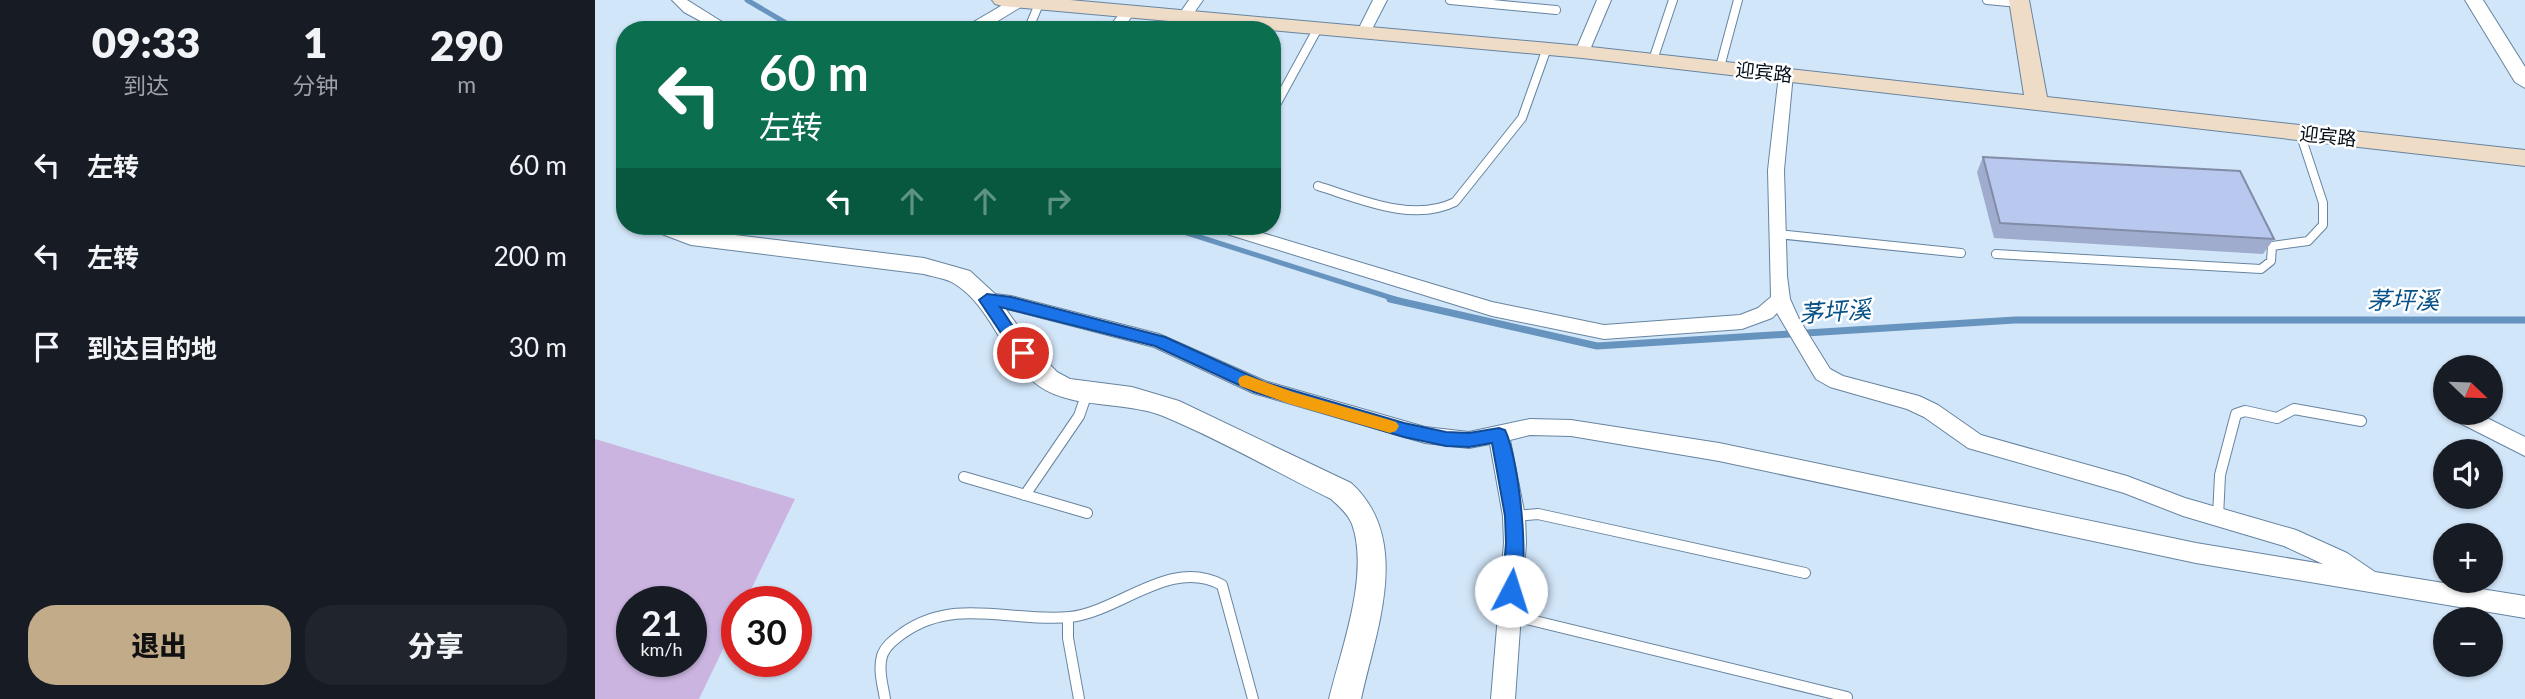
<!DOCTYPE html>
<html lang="zh">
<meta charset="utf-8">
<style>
:root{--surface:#171b24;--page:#20242c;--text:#f1f3f6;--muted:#9ea1a6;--accent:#c2ab88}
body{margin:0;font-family:Lato,"Noto Sans SC",sans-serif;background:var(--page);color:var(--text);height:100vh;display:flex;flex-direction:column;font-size:26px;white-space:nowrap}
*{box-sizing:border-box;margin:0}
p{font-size:23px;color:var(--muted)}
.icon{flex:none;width:38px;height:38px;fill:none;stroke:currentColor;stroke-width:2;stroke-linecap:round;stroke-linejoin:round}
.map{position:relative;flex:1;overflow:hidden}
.sheet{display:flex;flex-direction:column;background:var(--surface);width:595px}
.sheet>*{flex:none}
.top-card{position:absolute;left:21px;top:21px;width:665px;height:214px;border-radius:28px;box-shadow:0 2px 5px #0004;background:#0b6e4f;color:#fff;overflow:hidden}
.needle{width:46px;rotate:113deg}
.controls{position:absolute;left:1838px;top:355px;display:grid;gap:14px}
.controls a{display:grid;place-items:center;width:70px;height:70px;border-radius:50%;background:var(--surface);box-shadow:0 2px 5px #0004;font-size:35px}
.speed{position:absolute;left:21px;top:586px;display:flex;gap:14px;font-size:35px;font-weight:700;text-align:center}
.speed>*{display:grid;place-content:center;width:91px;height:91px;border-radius:50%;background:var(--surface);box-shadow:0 2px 5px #0004;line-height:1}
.speed small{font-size:18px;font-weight:400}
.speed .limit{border:10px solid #d22;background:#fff;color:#111}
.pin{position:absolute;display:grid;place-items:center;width:60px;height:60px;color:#fff;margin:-30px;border:4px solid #fff;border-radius:50%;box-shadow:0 2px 7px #0007}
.me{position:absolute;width:77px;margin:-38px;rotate:5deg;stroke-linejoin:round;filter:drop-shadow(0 0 5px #0008)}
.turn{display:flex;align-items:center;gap:24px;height:147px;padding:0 28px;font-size:32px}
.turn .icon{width:91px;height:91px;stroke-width:2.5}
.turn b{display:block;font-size:49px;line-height:60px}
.lanes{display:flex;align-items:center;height:66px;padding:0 28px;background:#0003;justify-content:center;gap:35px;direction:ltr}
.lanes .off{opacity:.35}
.eta{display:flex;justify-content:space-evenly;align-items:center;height:119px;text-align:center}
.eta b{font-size:42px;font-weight:800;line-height:49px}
.cta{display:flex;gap:14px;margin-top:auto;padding:14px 28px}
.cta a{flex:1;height:80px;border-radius:28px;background:var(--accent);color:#111;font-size:28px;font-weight:800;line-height:80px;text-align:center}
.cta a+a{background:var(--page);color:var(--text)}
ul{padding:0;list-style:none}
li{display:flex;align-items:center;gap:21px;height:91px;padding:0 28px}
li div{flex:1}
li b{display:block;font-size:26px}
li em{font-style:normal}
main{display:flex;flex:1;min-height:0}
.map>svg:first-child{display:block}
.green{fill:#cbb4e0;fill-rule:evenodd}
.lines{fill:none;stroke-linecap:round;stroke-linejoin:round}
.stream-far1{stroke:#6794bf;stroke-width:5}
.stream{stroke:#6794bf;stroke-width:7}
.service-far1-casing{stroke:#6684a0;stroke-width:10}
.service-casing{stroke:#6684a0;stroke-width:12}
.minor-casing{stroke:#6684a0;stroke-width:2}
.tertiary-casing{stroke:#6684a0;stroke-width:2}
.secondary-casing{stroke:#6684a0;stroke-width:2}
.service-far1{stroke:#fff;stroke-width:8}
.service{stroke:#fff;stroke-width:10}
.minor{fill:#fff;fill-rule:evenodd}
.tertiary{fill:#fff;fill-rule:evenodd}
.secondary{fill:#eedcc7;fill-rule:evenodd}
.wall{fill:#9faccd}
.building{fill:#b9c8ee;stroke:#828ca7;stroke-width:2}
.route{fill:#1a73e8;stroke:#114b97;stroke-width:2}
.slow{fill:#f59e0b}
.labels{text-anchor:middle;stroke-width:5;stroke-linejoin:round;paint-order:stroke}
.far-street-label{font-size:19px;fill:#040e19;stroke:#fff}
.water-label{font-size:24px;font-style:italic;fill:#065188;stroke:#fff}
</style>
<main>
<section class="sheet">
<div class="eta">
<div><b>09:33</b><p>到达</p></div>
<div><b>1</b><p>分钟</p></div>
<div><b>290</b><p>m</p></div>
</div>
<ul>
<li><svg class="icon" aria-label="left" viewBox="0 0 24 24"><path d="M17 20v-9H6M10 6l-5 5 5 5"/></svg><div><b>左转</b></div><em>60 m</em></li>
<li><svg class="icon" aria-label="left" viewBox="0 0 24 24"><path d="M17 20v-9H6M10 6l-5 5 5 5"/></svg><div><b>左转</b></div><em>200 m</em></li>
<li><svg class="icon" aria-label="arrive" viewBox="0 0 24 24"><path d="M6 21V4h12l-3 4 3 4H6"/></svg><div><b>到达目的地</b></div><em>30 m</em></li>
</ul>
<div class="cta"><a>退出</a><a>分享</a></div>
</section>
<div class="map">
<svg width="1930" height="699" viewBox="0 0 1930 699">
<rect width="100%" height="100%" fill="#d2e6f9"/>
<path class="green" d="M 0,439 L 200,499 L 150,602 L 142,602 L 142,620 L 104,699 L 0,699 ZM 37,602 L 96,602 L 96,662 L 37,662 Z"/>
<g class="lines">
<g class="stream-far1">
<polyline points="152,0 203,30"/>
<polyline points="570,226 803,300"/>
</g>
<polyline class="stream" points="795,299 1002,346 1420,320 1930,320"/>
<g class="service-far1-casing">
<g id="service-far1">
<polyline points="855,0 961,10"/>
<polyline points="1392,0 1424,3"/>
<polyline points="433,30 444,4"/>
<polyline points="1058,60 1078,0"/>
<polyline points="1125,67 1143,0"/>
<polyline points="677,112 723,28"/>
<path d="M 723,186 C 765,199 818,223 860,202 L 927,118 L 952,48"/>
<polyline points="1182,234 1366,253"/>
<polyline points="1401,254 1666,269 1676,261 1677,246 1713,241 1728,225 1728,203 1705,133"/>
</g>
</g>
<g class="service-casing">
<g id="service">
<polyline points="369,477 492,513"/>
<polyline points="430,495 484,416 492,393"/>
<polyline points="919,516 943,514 1210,573"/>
<polyline points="1623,517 1625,475 1641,414 1650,411 1682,418 1699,409 1766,421"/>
<polyline points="915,615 1252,697"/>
<polyline points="473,618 473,638 484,699"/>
<path d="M 290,699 C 288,686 283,670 287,656 C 290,646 300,639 308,633 C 361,596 417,623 475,617 C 526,611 575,557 627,585 L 658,699"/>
</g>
</g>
<g class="minor-casing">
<g id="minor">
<polygon points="77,0 92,0 140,30 122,30 89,12"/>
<polygon points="594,0 608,0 594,20 584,20 582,17"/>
<polygon points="778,0 792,0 774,35 764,35 762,32"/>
<polygon points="1002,0 1016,0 994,52 992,55 982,55 980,52"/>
<polygon points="533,8 540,12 527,30 512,30 528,9"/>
<polygon points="1191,70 1198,74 1189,170 1192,276 1195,299 1204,319 1235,369 1248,376 1324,396 1343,405 1386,435 1532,476 1590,498 1701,530 1752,553 1780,572 1930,596 1930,618 1601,563 1124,461 976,436 935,435 915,440 930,516 931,543 920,699 896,699 909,543 908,516 895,444 874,448 830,443 658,393 559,347 416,310 385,305 383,300 385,295 392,293 416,296 564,334 670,381 830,427 874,432 935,419 976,420 1124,443 1601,543 1728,564 1689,546 1588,516 1529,493 1373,448 1329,417 1312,409 1235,387 1221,379 1182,313 1177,318 1147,329 1009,339 897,316 619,230 616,226 644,226 897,302 1009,325 1145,315 1163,308 1176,297 1173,170 1184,74"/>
<polygon points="1854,413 1882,413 1930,437 1930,456 1857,419"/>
</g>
</g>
<g class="tertiary-casing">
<g id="tertiary">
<polygon points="416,0 434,2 388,30 365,30"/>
<polygon points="1870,0 1888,0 1930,67 1930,88 1920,82"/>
<path d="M 56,226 L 89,226 L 99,230 L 329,258 L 375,271 L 400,294 L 437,346 L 462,372 L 475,379 L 537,387 L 584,401 L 756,483 C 818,539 781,630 766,699 L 734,699 C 746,649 775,575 757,524 C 753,514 744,506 736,499 C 681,472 626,440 568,416 C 531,401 476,409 444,386 C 408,360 398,308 360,284 C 351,278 338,277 329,274 L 96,245 L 59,231 Z"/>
</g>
</g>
<g class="secondary-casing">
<polygon id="secondary" points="397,0 475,0 987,46 1429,95 1414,0 1434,0 1452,97 1930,150 1930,166 987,58 407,6 400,4"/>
</g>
<use href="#service-far1" class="service-far1"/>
<use href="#service" class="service"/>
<use href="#minor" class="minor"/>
<use href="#tertiary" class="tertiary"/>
<use href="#secondary" class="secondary"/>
</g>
<polygon class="wall" points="1388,157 1679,239 1668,254 1399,238 1382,172"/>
<polygon class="building" points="1388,157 1645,171 1679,239 1405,223"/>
<path class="route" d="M 392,294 L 416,297 L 570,337 L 669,382 L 809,423 L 851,432 L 874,433 L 904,428 L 910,430 C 924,459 936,568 923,597 L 916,600 L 909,597 L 907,591 L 911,543 L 910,516 L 897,443 L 874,447 L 851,446 L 809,437 L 659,392 L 560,346 L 405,307 L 436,353 L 428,359 L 422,357 L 384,300 Z"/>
<polygon class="slow" points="651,375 698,392 795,420 801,422 804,426 801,431 795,433 695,404 645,386 643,381 645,377"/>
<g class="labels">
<g class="far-street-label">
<text transform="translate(1169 72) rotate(6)" y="7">迎宾路</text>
<text transform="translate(1733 136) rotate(6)" y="7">迎宾路</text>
</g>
<g class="water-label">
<text x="1808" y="309">茅坪溪</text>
<text transform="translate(1240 312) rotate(-4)" y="8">茅坪溪</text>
</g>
</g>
</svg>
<div class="controls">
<a><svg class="needle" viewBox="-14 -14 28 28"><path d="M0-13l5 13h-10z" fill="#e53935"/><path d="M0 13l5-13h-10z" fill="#9ea1a6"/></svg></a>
<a><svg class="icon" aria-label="sound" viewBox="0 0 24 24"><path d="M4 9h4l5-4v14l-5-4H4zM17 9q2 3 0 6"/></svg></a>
<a>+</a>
<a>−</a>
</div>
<div class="speed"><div>21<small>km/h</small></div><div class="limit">30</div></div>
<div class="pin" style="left:428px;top:353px;background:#d93025"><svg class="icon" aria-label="arrive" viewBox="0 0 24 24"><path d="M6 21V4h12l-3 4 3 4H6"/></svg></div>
<svg class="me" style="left:916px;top:591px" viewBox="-20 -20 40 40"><circle r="19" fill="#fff"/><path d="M0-13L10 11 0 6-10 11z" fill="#1a73e8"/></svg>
<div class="top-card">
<div class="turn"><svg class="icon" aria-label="left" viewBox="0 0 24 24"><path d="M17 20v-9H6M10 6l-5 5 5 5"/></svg><div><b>60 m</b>左转</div></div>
<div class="lanes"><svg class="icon" aria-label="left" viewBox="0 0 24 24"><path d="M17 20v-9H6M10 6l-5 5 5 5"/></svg><svg class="icon off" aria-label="ahead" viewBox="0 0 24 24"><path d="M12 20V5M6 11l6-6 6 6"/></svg><svg class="icon off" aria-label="ahead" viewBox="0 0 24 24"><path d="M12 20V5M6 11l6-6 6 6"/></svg><svg class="icon off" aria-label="right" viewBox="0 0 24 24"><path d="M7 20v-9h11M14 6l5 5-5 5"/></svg></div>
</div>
</div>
</main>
